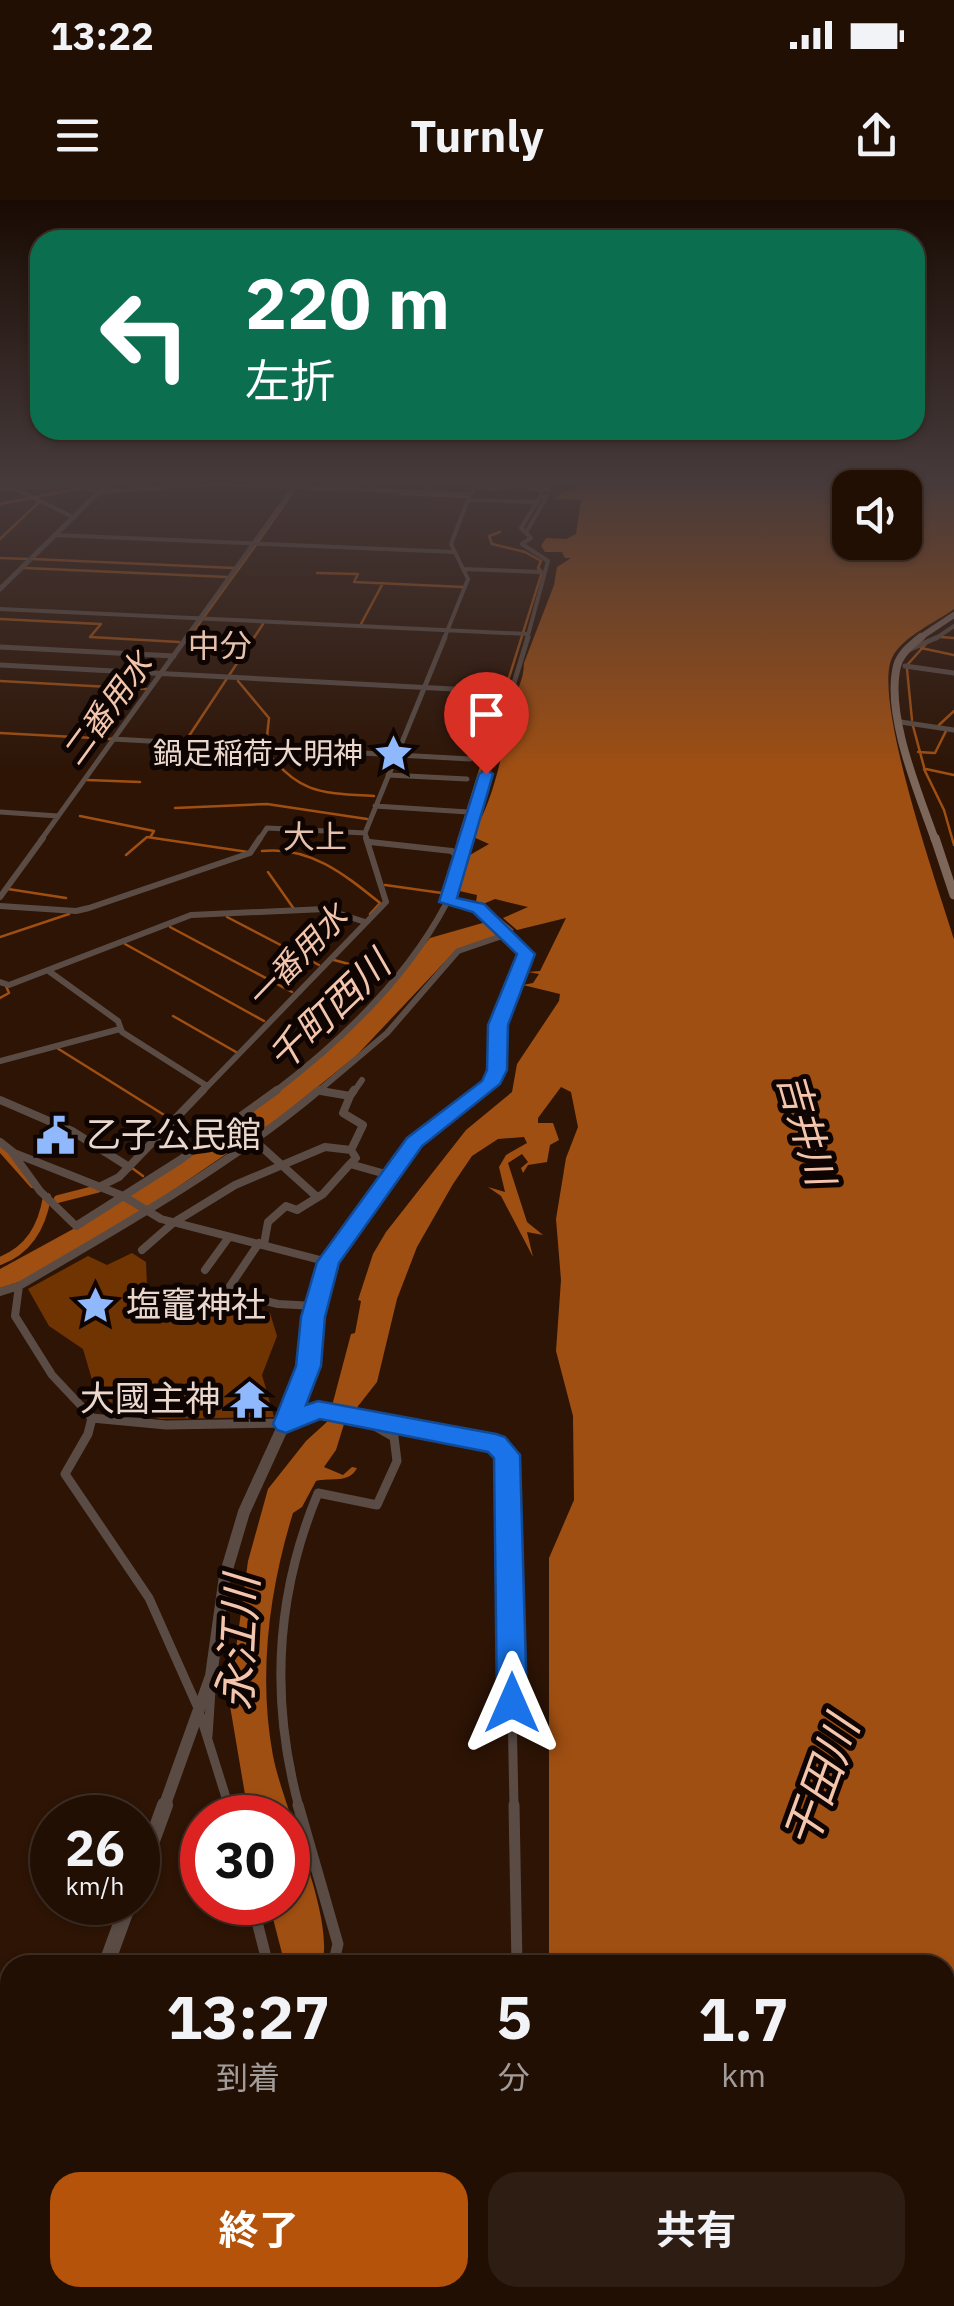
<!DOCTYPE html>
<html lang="ja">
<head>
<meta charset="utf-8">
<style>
	:root { --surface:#220f04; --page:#2e1d13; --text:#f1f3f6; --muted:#a29c9a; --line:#3f2f26; --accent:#b45309 }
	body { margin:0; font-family:"IBM Plex Sans","Noto Sans JP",sans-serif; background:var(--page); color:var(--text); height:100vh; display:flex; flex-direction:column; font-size:38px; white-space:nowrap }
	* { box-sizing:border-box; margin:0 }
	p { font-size:32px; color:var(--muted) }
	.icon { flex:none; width:55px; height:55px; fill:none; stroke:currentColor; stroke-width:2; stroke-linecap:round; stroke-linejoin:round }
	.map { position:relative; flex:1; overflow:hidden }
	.drawer { position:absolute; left:0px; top:1755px; width:955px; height:352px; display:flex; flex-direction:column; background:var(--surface); border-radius:30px 30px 0 0; box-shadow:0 2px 8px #0004,0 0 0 2px var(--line) }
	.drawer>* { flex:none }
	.top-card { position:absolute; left:30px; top:30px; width:895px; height:210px; border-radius:30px; box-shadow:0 2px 8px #0004,0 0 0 2px var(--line); background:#0b6e4f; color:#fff; overflow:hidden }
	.controls { position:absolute; left:832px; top:270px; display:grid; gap:20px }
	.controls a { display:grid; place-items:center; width:90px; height:90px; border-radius:20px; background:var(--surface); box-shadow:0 2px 8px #0004,0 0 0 2px var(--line); font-size:50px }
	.speed { position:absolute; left:30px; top:1595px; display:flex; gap:20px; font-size:50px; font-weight:700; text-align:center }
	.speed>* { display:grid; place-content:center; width:130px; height:130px; border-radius:50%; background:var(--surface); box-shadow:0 2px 8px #0004,0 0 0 2px var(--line); line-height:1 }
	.speed small { font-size:25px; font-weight:400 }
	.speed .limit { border:15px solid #d22; background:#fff; color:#111 }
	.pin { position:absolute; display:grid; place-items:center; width:85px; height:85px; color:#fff; margin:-102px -42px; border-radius:50% 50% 50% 0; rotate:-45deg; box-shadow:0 0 10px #0007 }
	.pin .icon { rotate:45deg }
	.me { position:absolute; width:110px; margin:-55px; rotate:0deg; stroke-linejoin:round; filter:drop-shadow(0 0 8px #0008) }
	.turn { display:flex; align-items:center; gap:35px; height:210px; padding:0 50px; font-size:45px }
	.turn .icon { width:130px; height:130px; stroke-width:2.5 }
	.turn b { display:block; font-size:70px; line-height:85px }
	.eta { display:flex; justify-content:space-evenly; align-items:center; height:170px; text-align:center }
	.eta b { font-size:60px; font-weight:700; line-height:70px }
	.cta { display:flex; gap:20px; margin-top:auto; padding:20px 50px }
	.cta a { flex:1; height:115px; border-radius:30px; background:var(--accent); color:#fff; font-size:40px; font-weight:700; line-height:115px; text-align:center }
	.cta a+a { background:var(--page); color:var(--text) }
	.status { display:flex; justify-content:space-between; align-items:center; height:70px; padding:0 50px; background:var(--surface); direction:ltr }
	.status svg { height:28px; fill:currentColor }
	header { display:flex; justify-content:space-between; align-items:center; height:130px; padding:0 50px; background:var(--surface); font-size:45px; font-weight:700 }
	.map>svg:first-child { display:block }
	.forest { fill:#703403 }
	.water { fill:#a04f12; fill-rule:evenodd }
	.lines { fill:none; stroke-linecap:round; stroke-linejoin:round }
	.stream { stroke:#a04f12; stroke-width:2.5 }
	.canal-far2 { stroke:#a04f12; stroke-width:4 }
	.canal-far1 { stroke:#a04f12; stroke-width:5 }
	.canal { stroke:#a04f12; stroke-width:8 }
	.minor-far5 { stroke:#5a4c45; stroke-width:4 }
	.minor-far4 { stroke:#5a4c45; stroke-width:5 }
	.minor-far3 { stroke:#5a4c45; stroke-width:6 }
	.minor-far2 { stroke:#5a4c45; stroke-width:8 }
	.minor-far1 { stroke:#5a4c45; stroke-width:9 }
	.minor { stroke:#5a4c45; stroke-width:11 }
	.tertiary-far4 { stroke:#5a4c45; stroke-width:5 }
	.tertiary-far3 { stroke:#5a4c45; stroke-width:8 }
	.tertiary-far2 { stroke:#5a4c45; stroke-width:10 }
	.tertiary-far1 { stroke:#5a4c45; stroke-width:12 }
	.tertiary { stroke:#5a4c45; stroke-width:16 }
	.secondary-far2 { stroke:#7d675b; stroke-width:6 }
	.secondary-far1 { stroke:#7d675b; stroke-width:8 }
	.secondary { stroke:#7d675b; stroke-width:9 }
	.route { fill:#1a73e8; stroke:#114b97; stroke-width:2.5 }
	.labels { text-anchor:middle; stroke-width:10; stroke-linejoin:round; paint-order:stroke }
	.far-poi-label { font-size:30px; fill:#ead8ce; stroke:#0e0401; text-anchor:end }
	.far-neighbourhood-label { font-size:32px; fill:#e5c2ae; stroke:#0e0401 }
	.far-water-label { font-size:32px; font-style:italic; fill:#f3c5ac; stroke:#0e0401 }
	.poi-label { font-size:35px; fill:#ead8ce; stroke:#0e0401; text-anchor:start }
	.water-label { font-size:38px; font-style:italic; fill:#f3c5ac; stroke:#0e0401 }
	.near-water-label { font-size:45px; font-style:italic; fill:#f3c5ac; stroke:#0e0401 }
</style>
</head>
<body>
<div class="status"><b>13:22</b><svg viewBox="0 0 49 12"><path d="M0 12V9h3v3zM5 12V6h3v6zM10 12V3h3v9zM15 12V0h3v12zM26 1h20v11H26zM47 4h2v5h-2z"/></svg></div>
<header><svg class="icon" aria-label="menu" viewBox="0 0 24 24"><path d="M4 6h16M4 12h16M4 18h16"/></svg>Turnly<svg class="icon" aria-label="share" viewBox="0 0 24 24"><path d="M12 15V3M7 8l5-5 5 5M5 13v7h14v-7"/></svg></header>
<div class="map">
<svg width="954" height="2106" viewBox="0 0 954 2106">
	<rect width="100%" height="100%" fill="#2d1405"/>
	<path class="forest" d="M132,1053l14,9 1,24 43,24 80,3 7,23 -15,39 12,42 -114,2 -56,-19 -11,-17 -10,-34 -34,-23 -21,-37 60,-33 19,9z"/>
	<path class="water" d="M577,278h377v131c-18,13 -50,27 -61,47 -23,38 46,234 61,283v1367h-376l1,-8h366v-333h-396v-407l25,-58 -1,-84 -17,-65 5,-71 -5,-61 10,-61 12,-31 -7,-35 -10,-5 -23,31v5h15l6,17 -9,5 -3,17 -19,3 -5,8 -2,-5 7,-6 -6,-8 -14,9 19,59 16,13 -16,-3 6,25 -32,-61 -13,-9 17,5 -6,-25 7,-12 21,-12 -3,-6 -26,2 -26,17 -19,28 -36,63 -20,52 -20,83 -33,42 -8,26 -12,17 19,8 9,-8 5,1c-8,16 -26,9 -41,13l-14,26 -9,6c-24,77 -35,163 -20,243 11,55 62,159 49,209h-37l-16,-62 19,-1v-84h-39l-20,-118 19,-139 20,-72 38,-48 22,-20 23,-87 4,-1 6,-32 -3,-1 15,-46 13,-22 80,-102 46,-38 5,-28 42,-63 1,-7 -37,-9 10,-2 6,-9 -11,-2 12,-1 26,-53 -49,12 -14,-12 25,-11 -33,-8 -12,5 -7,-2 1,-7 -22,-5 8,-31 26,-15 -18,-8c23,-34 32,-86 40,-127 4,-17 13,-28 13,-46l30,-78 3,-18 14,-9h-6l-3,-6h-17l-4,-6 5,-8 20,1 10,-5 5,-34 -27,-1 8,-7 19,-4 -6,-4zM850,288h55v54h-55z
		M500,718l14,12 -59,21 -99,105 -77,62 -138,94 -119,69 -22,7v-19l75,-41 193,-131 96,-81 66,-78z"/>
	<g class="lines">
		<path class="stream" d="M281,278l-3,7h9
			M90,286l17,-3
			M369,288l6,-10
			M526,288l16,3 -2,5
			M487,289l26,-1
			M424,291l7,-13
			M401,294l65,3
			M0,304l82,-16
			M0,339l39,-37
			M0,358l27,1
			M33,359l201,9
			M25,368l202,9
			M317,373l41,1 -4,8 109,5
			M0,419l100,5
			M101,424l-11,13 89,5
			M361,424l22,-41
			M941,437l13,1
			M921,448l33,7
			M908,464l18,-20
			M907,469l5,51
			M0,481l146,8
			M238,481l31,37 -3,28
			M939,525l15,-14
			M913,526l11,41
			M0,533l112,6
			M185,542l78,-118
			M265,549c33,45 56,44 109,47
			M918,552l17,1 12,-24
			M924,569l20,41 10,35
			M926,569l28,6
			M87,580l53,2
			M175,608l92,-4 100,15
			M80,616l74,15 -3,5
			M458,641l84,-269 -4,-4 3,-7 -16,-9 -33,-8 -3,-8 11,-4
			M262,651c48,-5 82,23 118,52l-10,11
			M126,655l21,-18 101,15
			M268,672l26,37
			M385,685l57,8 12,-37
			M8,689l58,9
			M227,717l92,48
			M170,727l122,65
			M0,737l69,-23
			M125,744l139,77
			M334,760l56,15
			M0,798l9,-5 -3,-7
			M173,816l63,36
			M57,848l112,70
			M132,968l11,8"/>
		<path class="canal-far2" d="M257,342l35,-50
			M187,439l68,-94"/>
		<path class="canal-far1" d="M186,441l3,-4"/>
		<path class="canal" d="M0,947l33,37
			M58,999l39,-10
			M0,1061c29,-11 42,-34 47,-64"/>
		<path class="minor-far5" d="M9,278l-6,5 70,34
			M538,278l10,12
			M477,287l51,-1 20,4
			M0,288l80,-2 19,6 117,-8 254,10
			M99,292l9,-8 39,-6
			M467,300l70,2
			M527,331l20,-35
			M55,335l399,17
			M463,369l78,3
			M0,409l528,25
			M185,439l108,-151 -3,-2
			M444,439l24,-60 -17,-35 19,-50 13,-16
			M527,439l21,-78 -26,-17 9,-6 -10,-10 19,-31 7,-1
			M935,439l19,-13"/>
		<path class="minor-far4" d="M0,447l174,9
			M906,451l32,-14
			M0,465l510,27
			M905,466l49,7
			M901,522l53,8
			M113,539l357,20
			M388,575l79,4
			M375,606l93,6 4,5
			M0,612l58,4
			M365,633l80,-196
			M365,633l2,7
			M41,640l146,-203
			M259,640l8,-12 98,5
			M466,640l62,-203"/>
		<path class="minor-far3" d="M370,642l82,9 6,7
			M0,697l43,-59
			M447,702l31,6 30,26
			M0,706l76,5 13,-3 161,-55 10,-15
			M50,772l68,49 4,11 85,54
			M0,782l9,3 182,-70 134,-6 40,13
			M0,861l120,-32
			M321,891l9,2
			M201,893l185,-191 -20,-64
			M273,893c66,-50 134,-115 173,-189 10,-19 14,-45 21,-66
			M316,893l71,-60 71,-82 50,-17
			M353,893l9,-13"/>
		<path class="minor-far2" d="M350,896l4,-6
			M0,900l72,31 57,36
			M254,940l62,56
			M0,942l14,11 109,43 38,23 167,43
			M351,950l5,8 -6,6 39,11
			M11,951l29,40 36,35 104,-66 97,-70
			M99,987l20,-10 84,-87
			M259,1043l-33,49 52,12 37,2
			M264,1044l4,-22 18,-16 11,4 26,-16 27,-30
			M142,1050l31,-27 62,-38 90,-38 26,3 12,-25 -20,-12 7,-17 -29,-5
			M205,1070l24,-33
			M0,1092l19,-6
			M84,1209l-32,-34 -37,-59 4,-30c103,-60 208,-119 300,-196"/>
		<path class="minor-far1" d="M82,1207l10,11 -4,16 -23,40 84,124 49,110 31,99
			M92,1218l74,7 120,-2 32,-13 177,34 12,11 7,352
			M208,1536l3,-46
			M299,1607c-29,-107 -24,-211 19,-314l59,12 20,-44 -3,-24 -26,-15"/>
		<path class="minor" d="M228,1605l4,13
			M298,1605l40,139 -5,21
			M514,1605l3,160
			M252,1702l16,63
			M0,1837l10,3
			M86,2098l14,8
			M524,2098v8
			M357,2106l4,-8
			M440,2106l2,-8"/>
		<path class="tertiary-far4" d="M0,389l99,-97"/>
		<path class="tertiary-far3" d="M479,893c27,-21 12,-45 21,-73 7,-22 18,-44 27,-66l-19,-20"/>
		<path class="tertiary-far2" d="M291,1209l13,-28 20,-110 90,-129 68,-52"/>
		<path class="tertiary-far1" d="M164,1607l47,-131 14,-100 19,-64 48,-105"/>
		<path class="tertiary" d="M138,1679l27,-74
			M106,1765l23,-63
			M0,1996l10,-15"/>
		<path class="secondary-far2" d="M918,439l36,-24"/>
		<path class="secondary-far1" d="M921,437c-10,8 -21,17 -24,29 -12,49 22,128 38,174"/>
		<path class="secondary" d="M935,638l19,57"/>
	</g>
	<linearGradient id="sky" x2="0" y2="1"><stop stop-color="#190b03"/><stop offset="0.49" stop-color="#463a3b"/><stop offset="1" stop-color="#463a3b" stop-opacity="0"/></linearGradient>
	<rect width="954" height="573" fill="url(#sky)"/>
	<path class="route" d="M486,569l7,5 -36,124 27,6 51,50 -27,71 -1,45 -7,14 -78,62 -83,117 -14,54 -4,49 -15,39 12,-4 178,33 9,3 15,18 7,248 -4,9 -11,4 -11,-4 -4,-9 -3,-245 -6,-6 -168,-33 -34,14 -9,-3 -4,-6 23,-58 5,-49 16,-55 90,-124 75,-57 5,-11 1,-45 29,-71 -44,-42 -34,-10 40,-128z"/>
	<defs>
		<symbol id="sight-bare" viewBox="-9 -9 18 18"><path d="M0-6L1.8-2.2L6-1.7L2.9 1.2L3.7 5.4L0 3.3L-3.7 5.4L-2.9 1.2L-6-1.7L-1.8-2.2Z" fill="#90b8fd" stroke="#0e0401" stroke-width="2.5" paint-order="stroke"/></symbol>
		<symbol id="civic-bare" viewBox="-9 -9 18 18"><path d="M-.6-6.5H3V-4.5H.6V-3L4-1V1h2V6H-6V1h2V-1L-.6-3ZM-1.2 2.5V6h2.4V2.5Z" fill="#90b8fd" stroke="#0e0401" stroke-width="2.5" paint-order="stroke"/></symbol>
		<symbol id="temple-bare" viewBox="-9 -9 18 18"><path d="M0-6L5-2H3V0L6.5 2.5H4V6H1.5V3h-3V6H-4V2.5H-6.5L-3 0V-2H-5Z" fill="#90b8fd" stroke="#0e0401" stroke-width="2.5" paint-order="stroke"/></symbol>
	</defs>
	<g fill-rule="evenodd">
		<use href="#sight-bare" x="366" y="526" width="55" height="55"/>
		<use href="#civic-bare" x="28" y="908" width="55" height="55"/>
		<use href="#sight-bare" x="68" y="1078" width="55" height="55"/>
		<use href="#temple-bare" x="222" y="1172" width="55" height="55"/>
	</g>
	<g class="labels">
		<g class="far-poi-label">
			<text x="363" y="564">鍋足稲荷大明神</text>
		</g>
		<g class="far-neighbourhood-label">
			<text x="220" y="457">中分</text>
			<text x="315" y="648">大上</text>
		</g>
		<g class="far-water-label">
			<text transform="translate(107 509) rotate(-54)" y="11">二番用水</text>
			<text transform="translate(297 757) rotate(-46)" y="11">一番用水</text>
		</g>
		<g class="poi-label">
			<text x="86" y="947">乙子公民館</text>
			<text x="126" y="1117">塩竈神社</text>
			<text x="220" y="1211" text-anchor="end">大國主神</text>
		</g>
		<g class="water-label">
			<text transform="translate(329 811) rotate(-44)" y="13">千町西川</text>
			<text transform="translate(806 929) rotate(74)" y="13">吉井川</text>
		</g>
		<g class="near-water-label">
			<text transform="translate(238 1443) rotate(-87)" y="16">永江川</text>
			<text transform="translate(821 1582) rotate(-70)" y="16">干田川</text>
		</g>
	</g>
</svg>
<div class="controls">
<a><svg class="icon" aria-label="sound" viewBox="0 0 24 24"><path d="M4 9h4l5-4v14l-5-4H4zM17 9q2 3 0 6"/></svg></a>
</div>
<div class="speed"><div>26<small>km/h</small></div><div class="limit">30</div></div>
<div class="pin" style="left:486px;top:574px;background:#d93025"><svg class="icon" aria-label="arrive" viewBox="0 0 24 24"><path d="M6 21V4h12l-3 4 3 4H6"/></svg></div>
<svg class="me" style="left:512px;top:1503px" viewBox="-20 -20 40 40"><path d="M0-17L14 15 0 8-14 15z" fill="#1a73e8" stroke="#fff" stroke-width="4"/></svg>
<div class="top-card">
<div class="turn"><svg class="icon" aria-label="left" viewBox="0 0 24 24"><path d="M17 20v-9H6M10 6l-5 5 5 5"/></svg><div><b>220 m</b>左折</div></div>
</div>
<section class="drawer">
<div class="eta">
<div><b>13:27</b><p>到着</p></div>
<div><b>5</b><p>分</p></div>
<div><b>1.7</b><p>km</p></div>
</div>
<div class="cta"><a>終了</a><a>共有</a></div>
</section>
</div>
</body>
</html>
